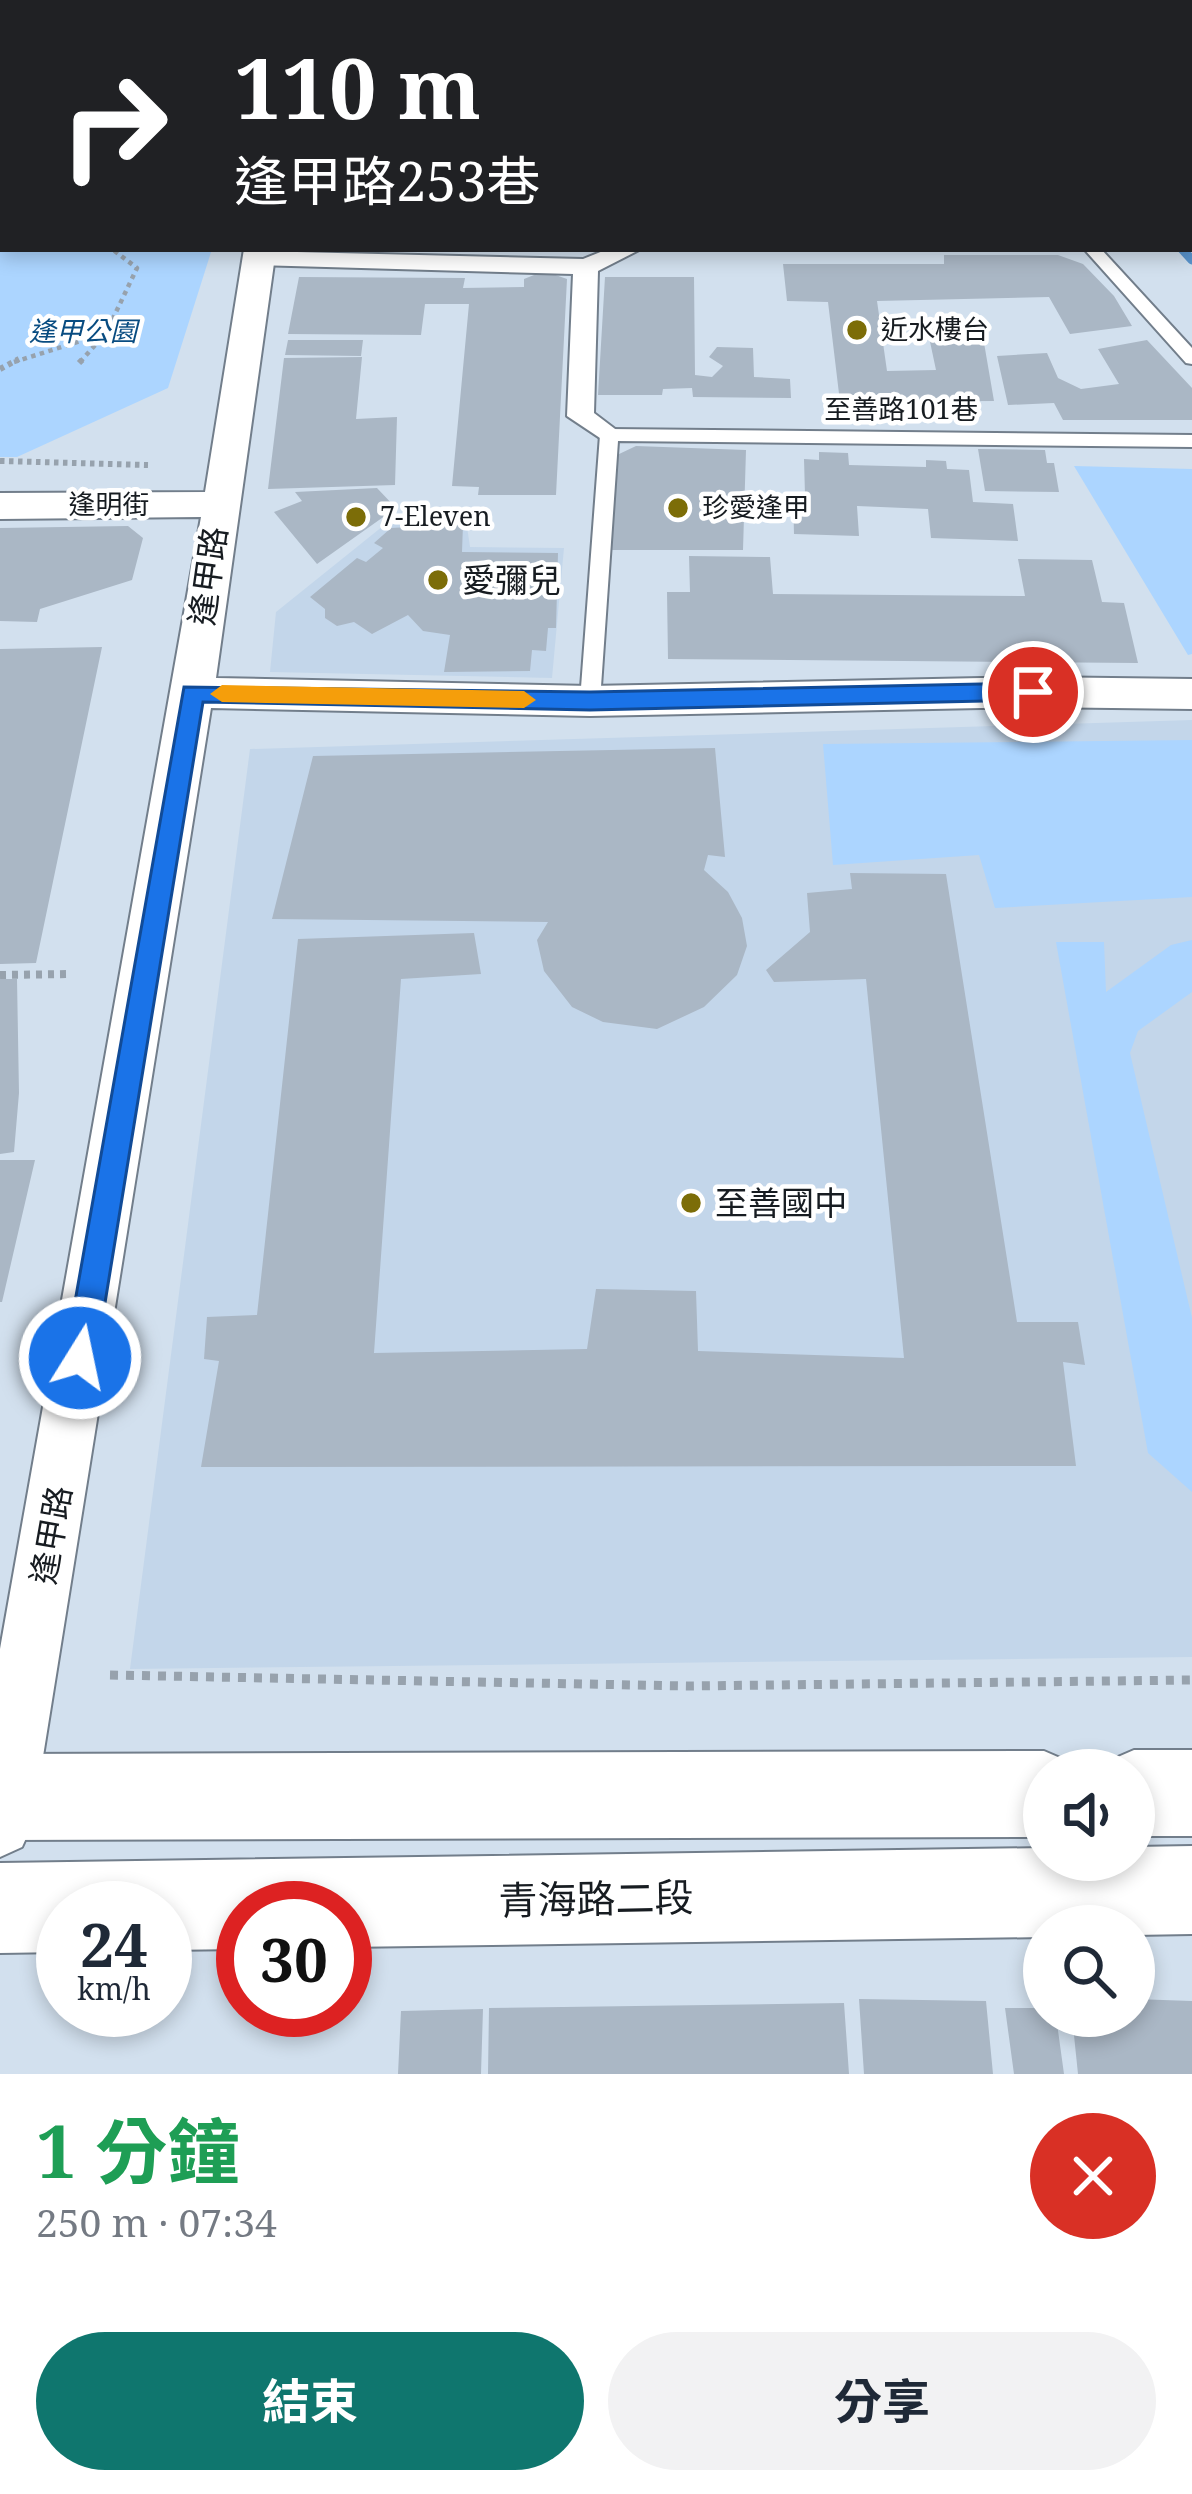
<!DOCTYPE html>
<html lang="zh-TW">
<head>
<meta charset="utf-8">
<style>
	:root { --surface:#fff; --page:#f2f2f3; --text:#1f2937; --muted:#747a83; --accent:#0f766e }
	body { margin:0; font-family:"Noto Serif","Noto Sans TC",serif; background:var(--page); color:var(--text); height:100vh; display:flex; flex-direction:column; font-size:45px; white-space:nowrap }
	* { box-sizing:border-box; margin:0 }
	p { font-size:39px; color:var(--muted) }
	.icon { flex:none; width:66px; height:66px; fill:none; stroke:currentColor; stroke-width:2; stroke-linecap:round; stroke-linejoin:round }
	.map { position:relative; height:2074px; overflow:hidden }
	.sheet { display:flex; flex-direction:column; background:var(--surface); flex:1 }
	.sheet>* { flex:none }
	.top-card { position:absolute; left:0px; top:0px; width:1194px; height:252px; box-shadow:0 6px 18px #0003; background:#202124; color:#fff; overflow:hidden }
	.buttons { position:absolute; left:1023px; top:1749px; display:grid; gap:24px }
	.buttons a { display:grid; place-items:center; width:132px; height:132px; border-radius:50%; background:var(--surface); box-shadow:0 6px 18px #0003; font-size:60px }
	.speed { position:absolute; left:36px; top:1881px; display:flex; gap:24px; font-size:60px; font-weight:700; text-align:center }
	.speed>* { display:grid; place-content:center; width:156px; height:156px; border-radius:50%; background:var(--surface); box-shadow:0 6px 18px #0003; line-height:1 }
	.speed small { font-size:30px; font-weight:400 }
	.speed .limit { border:18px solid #d22; background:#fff; color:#111 }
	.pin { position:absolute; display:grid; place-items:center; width:102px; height:102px; color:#fff; margin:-51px; border:6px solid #fff; border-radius:50%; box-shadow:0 3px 12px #0007 }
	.me { position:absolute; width:132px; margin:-66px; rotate:10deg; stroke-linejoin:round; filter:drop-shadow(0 0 9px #0008) }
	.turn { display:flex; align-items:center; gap:42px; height:252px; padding:0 36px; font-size:54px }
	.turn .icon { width:156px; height:156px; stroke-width:2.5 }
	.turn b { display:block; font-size:84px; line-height:102px }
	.round { display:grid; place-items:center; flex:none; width:126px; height:126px; border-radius:63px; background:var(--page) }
	.head { display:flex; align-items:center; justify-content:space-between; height:204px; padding:0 36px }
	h1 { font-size:72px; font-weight:700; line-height:90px; color:#1e9e55 }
	.action { display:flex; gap:24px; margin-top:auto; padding:24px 36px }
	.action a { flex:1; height:138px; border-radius:72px; background:var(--accent); color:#fff; font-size:48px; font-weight:700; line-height:138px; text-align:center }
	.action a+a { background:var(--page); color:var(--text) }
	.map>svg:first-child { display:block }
	.built { fill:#c3d6ea }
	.green { fill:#acd5ff }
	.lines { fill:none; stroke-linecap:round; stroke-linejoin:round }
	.stream { stroke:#5994cd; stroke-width:9 }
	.building { fill:#aab7c5 }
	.service-casing { stroke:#727e8b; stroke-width:4 }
	.pedestrian-casing { stroke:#727e8b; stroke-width:4 }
	.minor-casing { stroke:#727e8b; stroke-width:4 }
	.secondary-casing { stroke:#727e8b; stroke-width:4 }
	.path-far3 { stroke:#97a2ad; stroke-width:4.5; stroke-dasharray:4.5 4.5; stroke-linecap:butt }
	.path-far2 { stroke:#97a2ad; stroke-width:6; stroke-dasharray:4.5 4.5; stroke-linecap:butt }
	.path-far1 { stroke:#97a2ad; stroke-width:8; stroke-dasharray:6 6; stroke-linecap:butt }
	.path { stroke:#97a2ad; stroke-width:9; stroke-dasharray:8 8; stroke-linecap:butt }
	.service { fill:#fff; fill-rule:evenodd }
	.pedestrian { fill:#fff; fill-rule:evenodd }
	.minor { fill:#fff; fill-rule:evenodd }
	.secondary { fill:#fff; fill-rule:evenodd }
	.route { fill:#1a73e8; stroke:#114b97; stroke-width:3 }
	.slow { fill:#f59e0b }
	.poi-dot { fill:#7c6d08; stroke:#fff; stroke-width:4.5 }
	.labels { text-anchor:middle; stroke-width:9; stroke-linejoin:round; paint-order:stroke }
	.far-poi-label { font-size:27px; fill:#171c21; stroke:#fff; text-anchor:start }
	.far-park-label { font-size:27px; font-style:italic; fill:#084c81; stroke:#fff }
	.far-street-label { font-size:27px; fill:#171c21; stroke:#fff }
	.street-label { font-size:33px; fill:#171c21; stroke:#fff }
	.poi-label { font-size:33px; fill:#171c21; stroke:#fff; text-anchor:start }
	.near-street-label { font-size:39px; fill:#171c21; stroke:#fff }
</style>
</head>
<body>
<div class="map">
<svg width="1192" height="2074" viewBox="0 0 1192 2074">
	<rect width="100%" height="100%" fill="#d2e0ee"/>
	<path class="built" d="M393,518l73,2 4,27 94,1 -12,130 -282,-6 6,-60z
		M1192,720v937l-1062,12 120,-920z"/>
	<path class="green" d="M0,196l3,53h209l-44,139 -151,69h-17z
		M1074,466l118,3v185l-4,1z
		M1192,740v157l-197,11 -16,-53 -146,10 -10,-121z
		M1192,940v52l-54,39 -8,22 62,265v174l-44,-39 -92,-511h48l2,50 65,-47z"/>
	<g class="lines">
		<path class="stream" d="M1182,249l10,11"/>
	</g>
	<path class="building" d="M944,255h114l25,9 31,32 18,30 -62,8 -21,-37 -172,4 10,70 49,-1 -7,-33h54l11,64 -154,1 -12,-100 -41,-1 -4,-37h161z
		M544,271l23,8 -11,216h-78l1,-8 -27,-1 17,-182h-44l-4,31 -133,-1 11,-57 166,1 -2,10 61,-1v-8z
		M605,277h89l1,98 17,2 11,-11 -14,-9 8,-10 36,1 1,29 36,2 1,19 -98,-1 -1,-9 -29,1 -1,6h-64z
		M288,340h75l-2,16 -76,-1z
		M1147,340l45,48v32h-129l-9,-17 -46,2 -11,-49 50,-3 11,25 23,11 38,-5 -21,-35z
		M362,357l-6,62 41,-2 -2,68 -127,4 16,-131z
		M636,446l110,4 -3,100h-133l7,-95z
		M978,449l67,1 2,13h7l5,29 -74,-1z
		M819,452l29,1 1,12 77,2v-7l20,1 1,8 22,1 4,32 40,2 5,37 -87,-3 -3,-29 -71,-3 2,30 -65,-2 -1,-39h12l-1,-36 15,1z
		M377,488l19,20 -79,56 -43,-52 28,-11 -7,-9z
		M463,524l-1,28 96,1 -2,75h-8l-2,23 -14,-1 -2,21 -86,1 6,-37 -27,-4 -15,-16 -36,19 -18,-12 -17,4 -12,-8v-9l-15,-12 47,-39 9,4 17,-14 -9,-5 17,-15z
		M128,526l15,12 -11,42 -92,29 -3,13 -37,-1v-93z
		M689,556l81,1 3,37 252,2 -7,-37 74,1 10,42 22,1 14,60 -470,-4 -1,-67h23z
		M102,647l-66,316 -36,1v-315z
		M715,748l10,109 -17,-2 -4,15 24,22 14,26 5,28 -10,29 -33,32 -47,22 -54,-7 -31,-15 -28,-36 -7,-31 11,-18 -276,-3 41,-163z
		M850,873l96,1 71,448h61l7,43 -22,-3 13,104 -875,1 18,-106 -15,-2 3,-42 50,-2 41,-376 176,-6 7,41 -80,5 -27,374 213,-4 9,-60 100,2 2,60 206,7 -38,-379 -92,3 -8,-12 44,-38 -3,-39 45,-4z
		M0,979h17l2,114 -5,59 -14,2z
		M0,1160h35l-33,142h-2z
		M859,1999l127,2 7,73h-129z
		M1134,1999l58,2v73h-114l-6,-58h62z
		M844,2003l5,71h-361l1,-66z
		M1005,2008h39v8h12l8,58h-50z
		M483,2009l-2,65h-83l3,-63z"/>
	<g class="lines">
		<defs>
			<path id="service" d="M651,0h42l2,3h-42z
				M888,0h14l2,3h-14z
				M1004,0h15l2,3h-15z
				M1191,108h1v10h-1z
				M1191,192h1v11h-1z
				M1084,249h17l91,99v16l-6,-1z
				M609,429l583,6v12l-574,-6 -18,260 -10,8 -10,-8 20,-266z"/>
			<path id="pedestrian" d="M608,249h33l-43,22 -4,142 29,22 -14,9 -42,-28 6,-142 -317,-9 -12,-7 12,-7 327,8z"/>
			<path id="minor" d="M57,0h28l-29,3z
				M340,0h28l-30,3z
				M0,155h3l-3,25z
				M244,249h32l-60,429 374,8 443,-9 159,2v30l-159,-2 -443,9 -379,-8 -179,1117 -10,22 -22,10v-208l201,-1132 -201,2v-26l205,-1z"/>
			<path id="secondary" d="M1134,1750h58v86h-58v-66h-34l4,-7z
				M1044,1751l30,13 3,6h-33v67l-1044,3v-86z
				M1192,1846v88l-58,1v-9h-90v11l-699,10v-39h-102v41l-78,1v-42h-102v44l-63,1v-90l1044,-15v12h90v-13z"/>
		</defs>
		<use href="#service" class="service-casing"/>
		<use href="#pedestrian" class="pedestrian-casing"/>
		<use href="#minor" class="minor-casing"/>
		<use href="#secondary" class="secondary-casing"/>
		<path class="path-far3" d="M14,362l92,-29
			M80,362l26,-29 31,-65 -25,-19"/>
		<path class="path-far2" d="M79,363l4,-4
			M0,369l19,-10
			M0,461l148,4"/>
		<path class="path-far1" d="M0,975l72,-1"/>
		<path class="path" d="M110,1675l579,11 503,-6"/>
		<use href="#service" class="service"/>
		<use href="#pedestrian" class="pedestrian"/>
		<use href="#minor" class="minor"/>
		<use href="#secondary" class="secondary"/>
	</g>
	<path class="route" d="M1033,683l12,9 -12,8 -443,10 -387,-8 -107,656 -5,10 -11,5 -11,-5 -4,-10 119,-671 406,5z"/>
	<path class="slow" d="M222,685l302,6 12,9 -12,8 -302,-6 -12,-8z"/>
	<g class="poi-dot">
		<circle cx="857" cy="330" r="12"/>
		<circle cx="678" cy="508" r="12"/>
		<circle cx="356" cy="517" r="12"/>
		<circle cx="438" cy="580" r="12"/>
		<circle cx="691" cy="1203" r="12"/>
	</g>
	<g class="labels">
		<g class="far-poi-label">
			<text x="881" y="339">近水樓台</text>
			<text x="702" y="517">珍愛逢甲</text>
			<text x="380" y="526">7-Eleven</text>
		</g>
		<g class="far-park-label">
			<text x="83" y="341">逢甲公園</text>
		</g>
		<g class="far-street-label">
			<text x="901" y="419">至善路101巷</text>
			<text x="109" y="514">逢明街</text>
		</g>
		<g class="street-label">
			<text transform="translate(208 576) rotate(-82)" y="12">逢甲路</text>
			<text transform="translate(51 1535) rotate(-80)" y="12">逢甲路</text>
		</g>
		<g class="poi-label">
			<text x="462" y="592">愛彌兒</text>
			<text x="715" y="1215">至善國中</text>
		</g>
		<g class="near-street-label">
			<text transform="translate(596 1899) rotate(-1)" y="14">青海路二段</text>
		</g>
	</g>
</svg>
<div class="buttons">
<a><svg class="icon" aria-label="sound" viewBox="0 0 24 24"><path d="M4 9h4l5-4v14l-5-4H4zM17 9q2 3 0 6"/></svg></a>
<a><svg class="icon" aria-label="search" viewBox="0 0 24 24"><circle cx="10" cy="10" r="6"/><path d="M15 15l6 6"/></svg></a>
</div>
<div class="speed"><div>24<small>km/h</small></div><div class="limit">30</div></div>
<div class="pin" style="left:1033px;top:692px;background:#d93025"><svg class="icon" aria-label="arrive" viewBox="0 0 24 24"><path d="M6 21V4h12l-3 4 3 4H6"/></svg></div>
<svg class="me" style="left:80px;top:1358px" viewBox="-20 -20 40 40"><circle r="17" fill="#1a73e8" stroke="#fff" stroke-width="3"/><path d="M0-11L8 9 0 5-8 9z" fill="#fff"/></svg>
<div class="top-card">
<div class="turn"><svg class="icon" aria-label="right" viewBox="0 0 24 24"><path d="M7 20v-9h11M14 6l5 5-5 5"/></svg><div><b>110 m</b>逢甲路253巷</div></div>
</div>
</div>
<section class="sheet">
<div class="head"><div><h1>1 分鐘</h1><p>250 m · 07:34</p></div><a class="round" style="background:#d93025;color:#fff"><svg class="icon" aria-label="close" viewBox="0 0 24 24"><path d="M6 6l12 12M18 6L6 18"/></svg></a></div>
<div class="action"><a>結束</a><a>分享</a></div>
</section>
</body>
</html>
